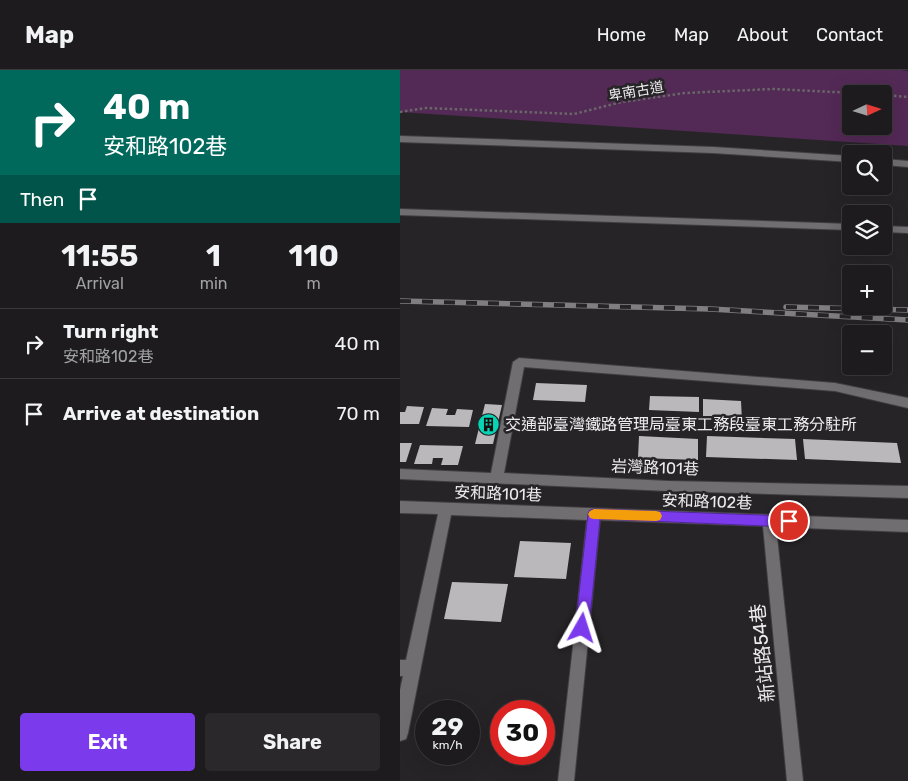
<!DOCTYPE html>
<html lang="en">
<head>
<meta charset="utf-8">
<style>
	:root { --surface:#1d1b1d; --page:#2a282a; --text:#f1f3f6; --muted:#a0a1a4; --line:#3b393b; --accent:#7c3aed }
	body { margin:0; font-family:Rubik,"Noto Sans TC",sans-serif; background:var(--page); color:var(--text); height:100vh; display:flex; flex-direction:column; font-size:19px; white-space:nowrap }
	* { box-sizing:border-box; margin:0 }
	p { font-size:16px; color:var(--muted) }
	.icon { flex:none; width:28px; height:28px; fill:none; stroke:currentColor; stroke-width:2; stroke-linecap:round; stroke-linejoin:round }
	.map { position:relative; flex:1; overflow:hidden }
	.sheet { display:flex; flex-direction:column; background:var(--surface); width:400px }
	.sheet>* { flex:none }
	.guide { background:#00695c; color:#fff; overflow:hidden }
	.needle { width:32px; rotate:86deg }
	.buttons { position:absolute; left:442px; top:15px; display:grid; gap:10px }
	.buttons a { display:grid; place-items:center; width:50px; height:50px; border-radius:5px; background:var(--surface); box-shadow:0 5px 20px #0002,0 0 0 1px var(--line); font-size:25px }
	.speed { position:absolute; left:15px; top:630px; display:flex; gap:10px; font-size:25px; font-weight:700; text-align:center }
	.speed>* { display:grid; place-content:center; width:65px; height:65px; border-radius:50%; background:var(--surface); box-shadow:0 5px 20px #0002,0 0 0 1px var(--line); line-height:1 }
	.speed small { font-size:12px; font-weight:400 }
	.speed .limit { border:8px solid #d22; background:#fff; color:#111 }
	.pin { position:absolute; display:grid; place-items:center; width:42px; height:42px; color:#fff; margin:-21px; border:2px solid #fff; border-radius:50%; box-shadow:0 1px 5px #0007 }
	.me { position:absolute; width:55px; margin:-28px; rotate:6deg; stroke-linejoin:round; filter:drop-shadow(0 0 4px #0008) }
	.turn { display:flex; align-items:center; gap:18px; height:105px; padding:0 20px; font-size:22px }
	.turn .icon { width:65px; height:65px; stroke-width:2.5 }
	.turn b { display:block; font-size:35px; line-height:42px }
	.then { display:flex; align-items:center; height:48px; padding:0 20px; background:#0003; gap:10px; font-size:19px }
	.eta { display:flex; justify-content:space-evenly; align-items:center; height:85px; text-align:center }
	.eta b { font-size:30px; font-weight:700; line-height:35px }
	.cta { display:flex; gap:10px; margin-top:auto; padding:10px 20px }
	.cta a { flex:1; height:58px; border-radius:5px; background:var(--accent); color:#fff; font-size:20px; font-weight:700; line-height:58px; text-align:center }
	.cta a+a { background:var(--page); color:var(--text) }
	ul { padding:0; list-style:none }
	li { display:flex; align-items:center; gap:15px; height:70px; padding:0 20px; border-top:1px solid var(--line) }
	li div { flex:1 }
	li b { display:block; font-size:19px }
	li em { font-style:normal }
	header { display:flex; align-items:center; gap:30px; box-sizing:border-box; height:70px; padding:0 25px; background:var(--surface); border-bottom:1px solid var(--line) }
	header strong { font-size:24px }
	nav { display:flex; gap:28px; margin-inline-start:auto; font-size:18px }
	main { display:flex; flex:1; min-height:0 }
	.map>svg:first-child { display:block }
	.green { fill:#532955; fill-rule:evenodd }
	.building { fill:#bbb8bb }
	.lines { fill:none; stroke-linecap:round; stroke-linejoin:round }
	.minor-casing { stroke:#413f41; stroke-width:2 }
	.path { stroke:#6a676a; stroke-width:2.5; stroke-dasharray:2.5 2.5; stroke-linecap:butt }
	.minor { fill:#716e71; fill-rule:evenodd }
	.rail-casing { stroke:#807e80; stroke-width:5.5 }
	.rail { stroke:#272427; stroke-width:4; stroke-dasharray:11; stroke-linecap:butt }
	.route { fill:#7c3aed; stroke:#51269a }
	.slow { fill:#f59e0b }
	.labels { text-anchor:middle; stroke-width:5; stroke-linejoin:round; paint-order:stroke }
	.far-street-label { font-size:14px; fill:#edebed; stroke:#272427 }
	.poi-label { font-size:16px; fill:#edebed; stroke:#272427; text-anchor:start }
	.street-label { font-size:16px; fill:#edebed; stroke:#272427 }
	.near-street-label { font-size:19px; fill:#edebed; stroke:#272427 }
</style>
</head>
<body>
<header>
<strong>Map</strong>
<nav><a>Home</a><a>Map</a><a>About</a><a>Contact</a></nav>
</header>
<main>
<section class="sheet">
<div class="guide">
<div class="turn"><svg class="icon" aria-label="right" viewBox="0 0 24 24"><path d="M7 20v-9h11M14 6l5 5-5 5"/></svg><div><b>40 m</b>安和路102巷</div></div>
<div class="then">Then<svg class="icon" aria-label="arrive" viewBox="0 0 24 24"><path d="M6 21V4h12l-3 4 3 4H6"/></svg></div>
</div>
<div class="eta">
<div><b>11:55</b><p>Arrival</p></div>
<div><b>1</b><p>min</p></div>
<div><b>110</b><p>m</p></div>
</div>
<ul>
<li><svg class="icon" aria-label="right" viewBox="0 0 24 24"><path d="M7 20v-9h11M14 6l5 5-5 5"/></svg><div><b>Turn right</b><p>安和路102巷</p></div><em>40 m</em></li>
<li><svg class="icon" aria-label="arrive" viewBox="0 0 24 24"><path d="M6 21V4h12l-3 4 3 4H6"/></svg><div><b>Arrive at destination</b></div><em>70 m</em></li>
</ul>
<div class="cta"><a>Exit</a><a>Share</a></div>
</section>
<div class="map">
<svg width="508" height="711" viewBox="0 0 508 711">
	<rect width="100%" height="100%" fill="#272427"/>
	<path class="green" d="M0,0h501l7,1v75l-508,-34zM451,24h33v32h-33z"/>
	<path class="building" d="M136,313l51,2 -2,17 -52,-2z
		M250,326l49,1v15l-50,-2z
		M303,329l38,2 1,20 -39,-2z
		M85,334l17,1 -9,39h-18z
		M7,336l17,1 -5,17h-19v-12h5z
		M32,338l16,1 -2,6h9l2,-6 16,1 -4,17 -43,-1z
		M239,366l59,3v21l-60,-2z
		M307,366l88,3 2,21 -91,-3z
		M403,369l94,4 4,20 -96,-4z
		M0,373h12l-6,19h-6z
		M20,375l43,1 -5,19h-17l2,-7h-10l-1,6h-18z
		M120,471l51,2 -5,36 -52,-2z
		M52,512l56,2 -7,38 -57,-3z"/>
	<g class="lines">
		<defs>
			<path id="minor" d="M0,66l313,11 138,9v6l-138,-9 -313,-11z
				M484,89l24,2v6l-24,-2z
				M0,139l451,15v6l-451,-15z
				M484,156l24,1v6l-24,-1z
				M119,288l316,25 73,15v10l-73,-17 -311,-24 -20,106 164,8 240,5v12l-240,-7 -268,-12v-10l91,4 22,-111z
				M0,431l508,19v12l-132,-5 27,254h-16l-24,-255 -163,-6 -26,261h-16l29,-261 -136,-5 -43,218 -2,6 -6,2v-51l3,-14h-3v-16h6l32,-146 -38,-1z"/>
		</defs>
		<use href="#minor" class="minor-casing"/>
		<path class="path" d="M484,25l24,2
			M0,42l26,-4 148,6 48,-12 63,-9 88,-4 103,5"/>
		<use href="#minor" class="minor"/>
		<defs>
			<path id="rail" d="M0,231l310,8 198,11
				M386,237l122,3"/>
		</defs>
		<use href="#rail" class="rail-casing"/>
		<use href="#rail" class="rail"/>
	</g>
	<path class="route" d="M194,439l195,7 4,2 2,3 -2,4 -4,2 -189,-8 -11,109 -2,5 -5,2 -5,-2 -2,-5 13,-114 2,-4z"/>
	<path class="slow" d="M194,439l62,2 4,1 2,4 -2,4 -4,1 -62,-2 -4,-1 -2,-4 2,-3z"/>
	<defs>
		<symbol id="building-disc" viewBox="-11 -11 22 22"><circle r="9.5" fill="#08d5b5" stroke="#272427"/><path d="M-4-6H4V6H1V3H-1V6H-4ZM-2.5-4.3h1.7v1.8h-1.7ZM.8-4.3h1.7v1.8H.8ZM-2.5-1h1.7V.8h-1.7ZM.8-1h1.7V.8H.8Z" fill="#111"/></symbol>
	</defs>
	<g fill-rule="evenodd">
		<use href="#building-disc" x="76" y="342" width="25" height="25"/>
	</g>
	<g class="labels">
		<g class="far-street-label">
			<text transform="translate(236 21) rotate(-10)" y="5">卑南古道</text>
		</g>
		<g class="poi-label">
			<text x="105" y="360">交通部臺灣鐵路管理局臺東工務段臺東工務分駐所</text>
		</g>
		<g class="street-label">
			<text transform="translate(255 397) rotate(2)" y="6">岩灣路101巷</text>
			<text transform="translate(98 423) rotate(2)" y="6">安和路101巷</text>
			<text transform="translate(307 431) rotate(2)" y="6">安和路102巷</text>
		</g>
		<g class="near-street-label">
			<text transform="translate(362 583) rotate(-96)" y="7">新站路54巷</text>
		</g>
	</g>
</svg>
<div class="buttons">
<a><svg class="needle" viewBox="-14 -14 28 28"><path d="M0-13l5 13h-10z" fill="#e53935"/><path d="M0 13l5-13h-10z" fill="#a0a1a4"/></svg></a>
<a><svg class="icon" aria-label="search" viewBox="0 0 24 24"><circle cx="10" cy="10" r="6"/><path d="M15 15l6 6"/></svg></a>
<a><svg class="icon" aria-label="layers" viewBox="0 0 24 24"><path d="M12 4l9 5-9 5-9-5zM3 14l9 5 9-5"/></svg></a>
<a>+</a>
<a>−</a>
</div>
<div class="speed"><div>29<small>km/h</small></div><div class="limit">30</div></div>
<div class="pin" style="left:389px;top:451px;background:#d93025"><svg class="icon" aria-label="arrive" viewBox="0 0 24 24"><path d="M6 21V4h12l-3 4 3 4H6"/></svg></div>
<svg class="me" style="left:182px;top:558px" viewBox="-20 -20 40 40"><path d="M0-17L14 15 0 8-14 15z" fill="#7c3aed" stroke="#fff" stroke-width="4"/></svg>
</div>
</main>
</body>
</html>
